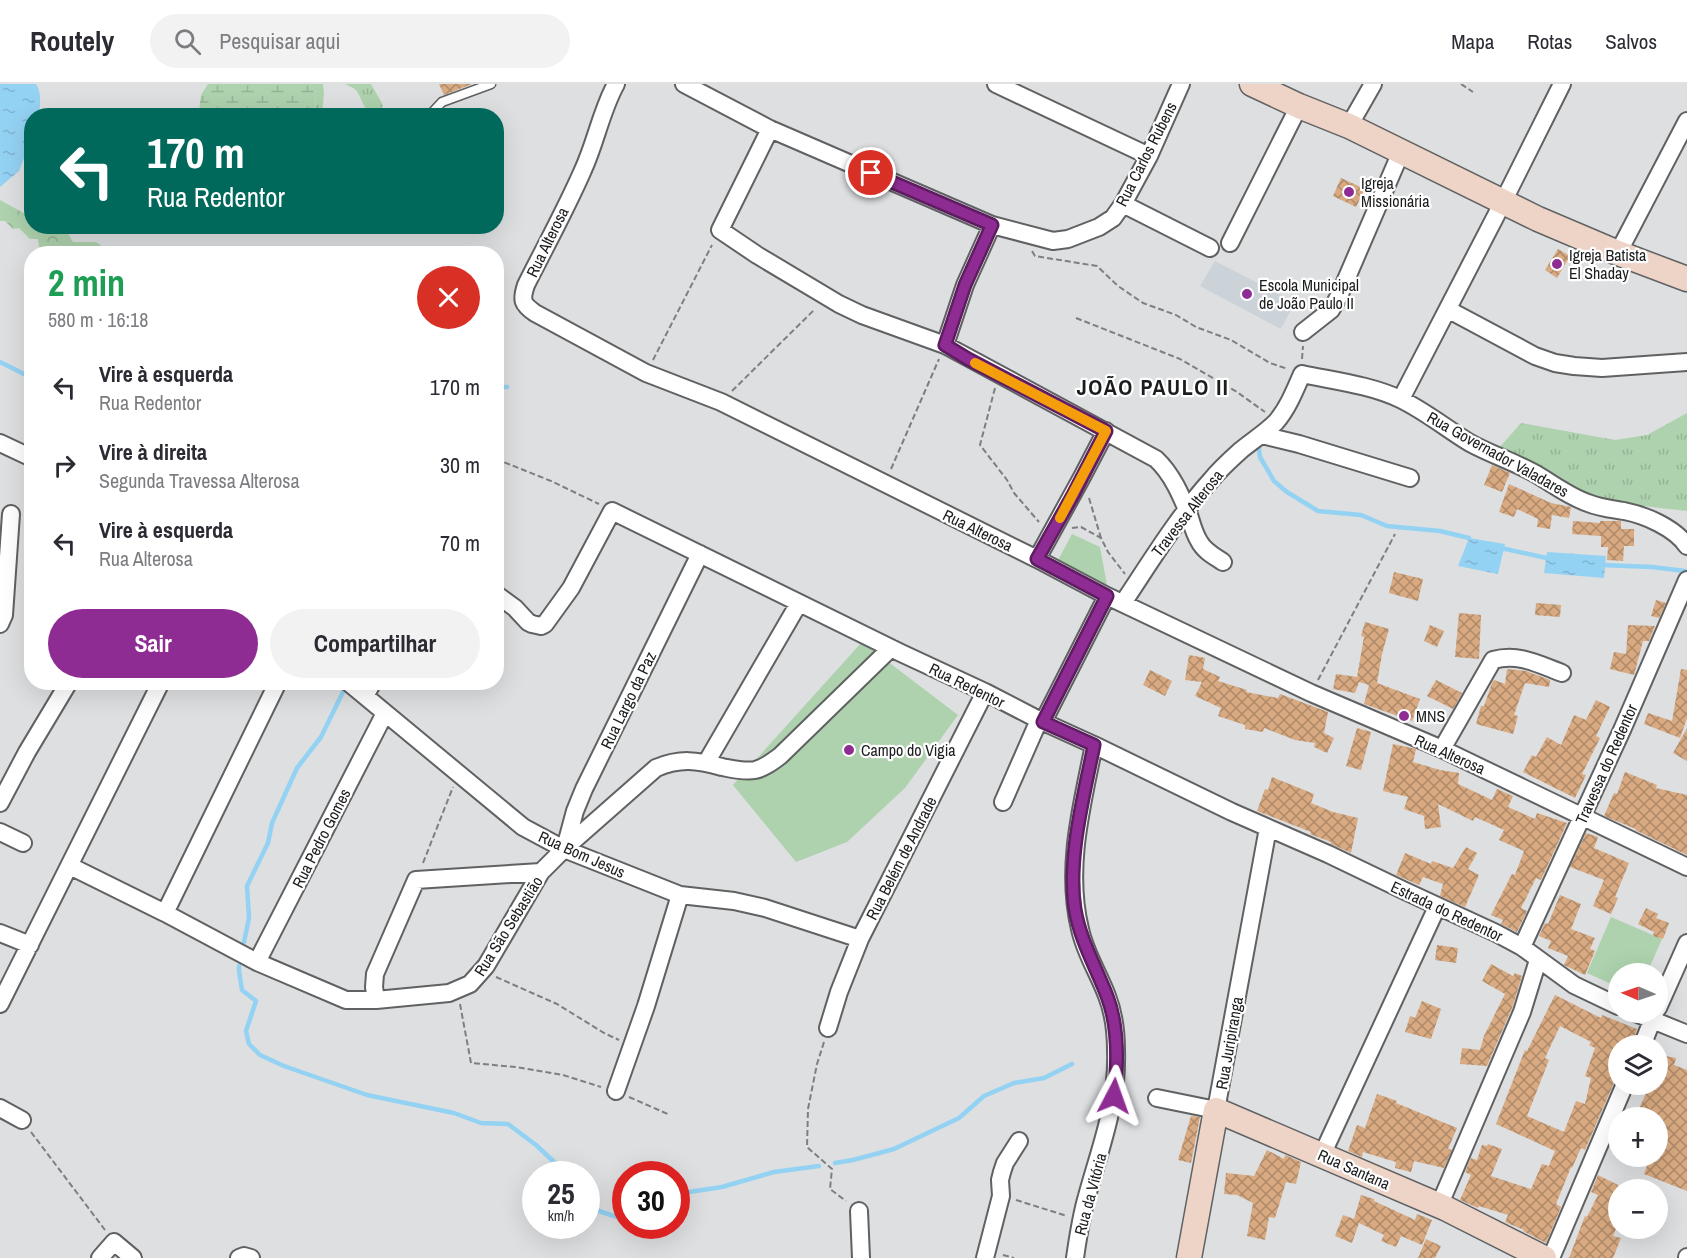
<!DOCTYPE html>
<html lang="pt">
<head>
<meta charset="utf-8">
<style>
	:root { --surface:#fff; --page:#f2f2f3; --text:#2b2b33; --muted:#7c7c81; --line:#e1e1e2; --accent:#8f2c93 }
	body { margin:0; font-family:"Archivo Narrow",sans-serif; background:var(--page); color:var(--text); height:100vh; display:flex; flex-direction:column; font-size:22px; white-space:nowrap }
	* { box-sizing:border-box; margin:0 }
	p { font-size:20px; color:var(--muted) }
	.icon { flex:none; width:33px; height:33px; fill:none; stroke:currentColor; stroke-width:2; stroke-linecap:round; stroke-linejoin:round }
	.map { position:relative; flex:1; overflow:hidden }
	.panel { position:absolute; left:24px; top:162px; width:480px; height:444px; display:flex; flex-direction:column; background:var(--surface); border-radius:24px; box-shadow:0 6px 24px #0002 }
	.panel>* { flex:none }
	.guide { position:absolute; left:24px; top:24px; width:480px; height:126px; border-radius:24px; box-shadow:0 6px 24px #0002; background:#00695c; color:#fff; overflow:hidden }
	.needle { width:39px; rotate:272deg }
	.controls { position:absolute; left:1608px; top:879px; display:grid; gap:12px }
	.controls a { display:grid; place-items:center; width:60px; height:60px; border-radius:50%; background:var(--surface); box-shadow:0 6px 24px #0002; font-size:30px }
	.speed { position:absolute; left:522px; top:1077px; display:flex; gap:12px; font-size:30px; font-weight:700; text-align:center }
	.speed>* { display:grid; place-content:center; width:78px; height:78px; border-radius:50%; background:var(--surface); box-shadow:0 6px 24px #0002; line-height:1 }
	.speed small { font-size:15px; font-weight:400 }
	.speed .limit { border:9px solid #d22; background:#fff; color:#111 }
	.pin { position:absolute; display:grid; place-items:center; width:51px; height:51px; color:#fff; margin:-26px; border:3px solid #fff; border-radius:50%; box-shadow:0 2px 6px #0007 }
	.me { position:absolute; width:66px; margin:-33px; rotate:4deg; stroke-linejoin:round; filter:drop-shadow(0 0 4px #0008) }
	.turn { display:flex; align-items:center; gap:21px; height:126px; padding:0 24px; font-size:27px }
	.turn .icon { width:78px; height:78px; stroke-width:2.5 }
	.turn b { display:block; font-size:42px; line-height:51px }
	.round { display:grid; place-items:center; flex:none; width:63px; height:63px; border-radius:32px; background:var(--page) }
	.overview { display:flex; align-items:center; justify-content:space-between; height:102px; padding:0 24px }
	h1 { font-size:36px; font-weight:700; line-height:45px; color:#1e9e55 }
	.primary-button { display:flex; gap:12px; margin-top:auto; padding:12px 24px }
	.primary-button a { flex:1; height:69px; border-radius:36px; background:var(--accent); color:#fff; font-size:24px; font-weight:700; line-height:69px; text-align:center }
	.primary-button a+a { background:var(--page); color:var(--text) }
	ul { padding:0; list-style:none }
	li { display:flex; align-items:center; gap:18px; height:78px; padding:0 24px }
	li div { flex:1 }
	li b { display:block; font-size:22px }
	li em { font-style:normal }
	header { display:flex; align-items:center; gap:36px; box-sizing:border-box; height:84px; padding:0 30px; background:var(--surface); border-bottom:2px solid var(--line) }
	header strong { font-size:28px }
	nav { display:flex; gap:33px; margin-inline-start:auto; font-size:21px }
	.search { width:420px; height:54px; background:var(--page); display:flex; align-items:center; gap:15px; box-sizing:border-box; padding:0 21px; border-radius:33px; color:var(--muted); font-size:22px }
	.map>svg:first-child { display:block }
	.built { fill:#cbd3d9 }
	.grass { fill:url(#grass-tufts) }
	.forest { fill:url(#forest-crowns) }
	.wetland { fill:url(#wetland-marsh) }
	.pitch { fill:#aed2ad }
	.water { fill:url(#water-ripples) }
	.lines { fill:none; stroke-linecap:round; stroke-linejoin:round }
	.stream { stroke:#94d2f3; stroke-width:4.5 }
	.building { fill:url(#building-cross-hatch); fill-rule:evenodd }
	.lane-casing { stroke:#606162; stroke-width:11 }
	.street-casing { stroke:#606162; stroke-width:20 }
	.secondary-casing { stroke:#606162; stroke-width:27 }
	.path { stroke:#7d7f80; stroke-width:2; stroke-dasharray:6 3; stroke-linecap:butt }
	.lane { stroke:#fff; stroke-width:8 }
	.street { stroke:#fff; stroke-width:16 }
	.secondary { stroke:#edd4c7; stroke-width:24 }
	.route-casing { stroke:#5d1d60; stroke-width:15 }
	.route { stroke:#8f2c93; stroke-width:10 }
	.slow { stroke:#f59e0b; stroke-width:10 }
	.poi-dot { fill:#8f2c93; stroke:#fff; stroke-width:2 }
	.labels { text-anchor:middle; stroke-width:4.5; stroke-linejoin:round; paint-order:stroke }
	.street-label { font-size:16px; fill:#1b1c1d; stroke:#fff }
	.poi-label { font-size:16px; fill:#1b1c1d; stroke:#fff; text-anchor:start }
	.district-label { font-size:22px; font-weight:bold; letter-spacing:1.5px; fill:#1b1c1d; stroke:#fff }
</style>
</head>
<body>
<header>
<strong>Routely</strong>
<div class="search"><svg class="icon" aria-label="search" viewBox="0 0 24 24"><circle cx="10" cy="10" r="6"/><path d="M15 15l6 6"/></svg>Pesquisar aqui</div>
<nav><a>Mapa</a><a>Rotas</a><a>Salvos</a></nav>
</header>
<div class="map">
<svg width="1687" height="1174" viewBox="0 0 1687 1174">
	<defs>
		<pattern id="grass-tufts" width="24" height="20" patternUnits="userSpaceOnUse" patternTransform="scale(1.5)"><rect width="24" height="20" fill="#aed2ad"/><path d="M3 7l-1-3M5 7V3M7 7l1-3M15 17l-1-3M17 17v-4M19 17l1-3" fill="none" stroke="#95b494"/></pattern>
		<pattern id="forest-crowns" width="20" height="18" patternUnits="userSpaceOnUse" patternTransform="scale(1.5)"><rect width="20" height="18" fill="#aed2ad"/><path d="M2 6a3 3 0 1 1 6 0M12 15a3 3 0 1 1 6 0" fill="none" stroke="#95b494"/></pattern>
		<pattern id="wetland-marsh" width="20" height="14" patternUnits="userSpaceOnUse" patternTransform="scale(1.5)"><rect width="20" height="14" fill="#aed2ad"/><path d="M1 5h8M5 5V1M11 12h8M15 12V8" fill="none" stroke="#95b494"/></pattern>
		<pattern id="water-ripples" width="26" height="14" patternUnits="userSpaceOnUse" patternTransform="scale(1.5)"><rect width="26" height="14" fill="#94d2f3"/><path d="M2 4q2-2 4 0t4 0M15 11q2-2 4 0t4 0" fill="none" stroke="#7fb4d0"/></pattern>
		<pattern id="building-cross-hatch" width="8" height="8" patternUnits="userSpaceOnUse" patternTransform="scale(1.5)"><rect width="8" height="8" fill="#d9aa81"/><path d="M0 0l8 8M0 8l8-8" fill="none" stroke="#af8a69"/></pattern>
	</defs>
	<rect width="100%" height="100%" fill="#dddfe1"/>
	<path class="built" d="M1215,177l80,41 -14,27 -81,-43z"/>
	<path class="grass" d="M311,0h12l1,9 -2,22h-7l1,-22z
		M345,0h26l12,21 -4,8c-18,1 -15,-15 -24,-24 -3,-2 -7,-3 -10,-5z
		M1687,329v98c-33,-4 -75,-6 -106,-21 -21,-9 -41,-25 -61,-34 -7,-3 -15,-4 -22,-7l23,-26 94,17 32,-5z"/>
	<path class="forest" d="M0,116l31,17 1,9 32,1 9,15h23l15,11h-62l-10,-6 -1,-8h-8l-11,-11 -6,1 -8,-8h-5z"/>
	<path class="wetland" d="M208,0h103l5,9 -1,22h-122l6,-4 2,-16z"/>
	<path class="pitch" d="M1072,450l28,13 7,38 -50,-23z
		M862,558l96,73 -53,73 -58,54 -51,20 -63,-77z
		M1611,833l51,22 -15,34 -29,1v13l-31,-14z"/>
	<path class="water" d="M0,0h36c6,9 4,21 3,31l-7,1 -1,24 -12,31 -19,16z
		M1469,454l36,6 -7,30 -40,-8z
		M1547,468l59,4 -2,22 -60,-5z"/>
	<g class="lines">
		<path class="stream" d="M0,278l32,16
			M496,303h11
			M1258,358l2,15 14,24 13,11 31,19 43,4 26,11 53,5 29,7
			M1501,464l50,11
			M1601,481l51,2 33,4
			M244,858l5,-24 -2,-32 21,-43 4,-20 25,-55 24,-31 22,-45
			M239,882v5l3,19 14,11 -10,30 3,13 11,11 24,11 83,29 87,18 27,10 27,1 28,21 31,29
			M835,1079l18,-3 41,-11 65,-31 25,-22 30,-13 30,-5 28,-14
			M676,1110l46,-7 52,-15 45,-6
			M586,1113l13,14 27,9"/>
	</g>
	<path class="building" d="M439,0h33l-28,11z
		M1341,94l24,11 -9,18 -23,-11z
		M1558,165l12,7 -13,22 -12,-8z
		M1492,381l18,8 -8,19 -18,-7z
		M1509,400l42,19 20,4 -2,11 -17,-3 -2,14 -13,-2 1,-8 -21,-10 -3,8 -15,-5z
		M1573,437l27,2v-2h21v8h13v17h-10l-1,15 -16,-1 1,-13h-7v-11l-29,-2z
		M1394,488l29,7 -5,22 -29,-8z
		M1656,516l10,3 -7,15 -8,-2z
		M1536,519l25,2 -1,12 -25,-2z
		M1459,529l22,2 -2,44 -24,-2z
		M1365,538l24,7 -7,25 -5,29 43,16 -8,22 -48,-17 5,-19 -10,-3 -4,11 -22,-4 3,-15 21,3 7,-40 -3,-1z
		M1430,541l14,6 -7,16 -13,-6z
		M1628,541l27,1 -6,15h-6l-9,34 -24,-6 4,-17 12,2z
		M1189,571l16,3 -2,11 17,8 -2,4 29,9 -1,2 32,6 2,-4 48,18 -4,21 10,5 -7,15 -13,-6 1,-4 -20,-3 -31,-12 -1,4 -18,-3v-4l-27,-9 3,-8 -26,-12 7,-14 -17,-2z
		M1507,585l19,2 24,9 -1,7 -24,-4 -11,32 4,1 -5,18 -37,-10 5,-18h3l8,-23 2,-3 11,4z
		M1681,585l6,1v48l-7,20 -36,-14 4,-11 24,8z
		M1150,586l22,11 -7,15 -22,-11z
		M1436,596l26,13 -9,16 -26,-13z
		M1596,616l14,7 -14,29 4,2 -18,36 4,1 -11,23 -52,-26 9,-17 4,2 11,-20 14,8 13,-30 12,5z
		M1357,644l14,4 -10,38 -15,-4z
		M1687,644v33l-14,-8z
		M1393,660l23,5 -3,13 27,8 19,3 -1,11 34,16 5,-11 16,7 -5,11 27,12 2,-6 30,10 -26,57 -5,-2 -15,30 6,3 -10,21 -16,-8 2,-4 -12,-5 21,-41 3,1 9,-24 -25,-11 5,-10 -29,-13 -2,4 -35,-17 3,23 -16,2 -1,-13 -20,-7 4,-12 -25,-6z
		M1625,688l32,13 -1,3 31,7v60l-52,-25 1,-1 -32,-13 10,-23 3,1z
		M1272,693l42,17 -3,9 22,9 25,6 -7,35 -20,-9v-2l-21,-8 1,-2 -54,-21 8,-22 3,1z
		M1586,749l12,4 -4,11 35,15 -14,34 3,1 -7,16 -18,-8 11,-26 -34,-13z
		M1466,763l11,6 -9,16 11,6 -14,32 -25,-11 3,-12 -20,-7 -4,8 -23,-10 9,-22 26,11 1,-3 21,7z
		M1560,811l21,9 -10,25 24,9 -5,11 5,2 -10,24 -21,-10 4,-9 -20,-8 3,-7 -12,-5 6,-13 3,1z
		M1646,824l12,6 -2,4 13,5 -6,16 -10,-3 1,-4 -16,-8z
		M1437,861l21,3 -2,15 -21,-3z
		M1491,880l22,12 2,-3 7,3 -10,32 -25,58 -27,-2 2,-16 18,2 4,-14 21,-42 -23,-13z
		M1555,911l46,23 1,-3 35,14 -5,17h-14v30l-3,4 -30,70 -4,-2 -9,20 -1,-1 -15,37 5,3 -15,36 -23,-12 1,-1 -19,-8 3,-7 -29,-9 -1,2 -18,-8 11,-25 -6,-3 6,-14 6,2 5,-15 5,1 1,-2 14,5 -11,27 40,13 11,-25 7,2 6,-15 -59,-27 29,-74 2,1zM1560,942l31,16 -2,3 6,3 -10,28 6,2 -6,26 -9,-3 -12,31 -37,-16 22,-56 -4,-2z
		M1422,917l19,8 -10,30 -26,-7 5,-16 5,2z
		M1660,971l16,3 -2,7 13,5v121l-43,-17 6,-16 8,3v-43h-23l15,-34h8v-17z
		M1377,1010l20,7 -1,2 61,25 -9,21 4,1 -8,18 -30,-7 -3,11 -16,-4 1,-6 -33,-10 -1,5 -14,-6 9,-26 8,3z
		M1191,1032l9,1 -9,46 -13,-3z
		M1267,1066l17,9 1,-4 16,7 -5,22 -10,-2 -11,36 -6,-1 -4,23 -18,-4 6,-33 -16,-8 -13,-1 2,-21 28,3z
		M1598,1091l20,10v39l-5,12 8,2 -8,20h-44l16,-42 2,1 11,-22 -7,-3z
		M1361,1111l13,4v2l41,19 2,-6 15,6 -10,25 -21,-9 -5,11 -15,-6 3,-6 -25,-12 -7,20 -17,-7 8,-21 11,4z
		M1426,1155l15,7 -6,12h-17z"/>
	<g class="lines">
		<defs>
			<path id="lane" d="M429,32l13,-14 49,-18"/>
			<path id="street" d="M616,0c-15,27 -20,58 -33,86 -17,39 -38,77 -57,115 -5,15 -4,19 9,28l111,60 75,29 316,157 70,37 204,97 131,56 245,118
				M684,0l86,45 222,96
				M996,0l153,72
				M1349,42l24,-42
				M770,45l-50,101 37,25 82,49 23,11 83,30 211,114c16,15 25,36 33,56 3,9 5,18 10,26 5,10 15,15 24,21
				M1123,120l87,44
				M1230,159l69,-137
				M1618,169l69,-132
				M1449,226l86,46 20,7 19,3 28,2 85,-6
				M1303,248l28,-22 8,-14 62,-144
				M945,261l20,-60 27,-60 61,16 15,-2 31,-12 14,-9 10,-14 26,-48 32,-72
				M1401,315l102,-197 59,-118
				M1262,351l37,9 111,34
				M0,359l32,15
				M1037,475l45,-82 24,-46
				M496,510l19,14 13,14 4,2 9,2 4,-2 26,-36 41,-77 289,142 84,39 54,28 55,25 138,67 96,42 77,37 91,42 26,14 52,38 44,21
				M1123,519c28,-42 54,-85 88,-123 9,-11 19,-20 29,-29 12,-10 25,-18 36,-29 12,-14 19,-32 26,-48 33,7 68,11 98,25 25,12 47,30 70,44 22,12 45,19 66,31 17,10 34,23 52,29 12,5 24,6 36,8 21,4 51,17 63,35
				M0,540l4,-9 7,-101
				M348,598l175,145 41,22 116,46 54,6 31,7 95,31
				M365,612l8,-14
				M1043,638l64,-126
				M1442,665l51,-89c26,-7 45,4 69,13
				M706,679l93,-160
				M1003,718l36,-82
				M0,719l27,-51 42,-70
				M0,748l23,11
				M565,764l10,-37 9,-22 116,-235
				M70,782l95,47 92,49 89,38h30l73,-7 21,-9 16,-18 55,-94 23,-23 92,-81c24,-10 41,-8 66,-1 11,2 22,5 33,3 9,-2 17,-8 25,-14l111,-108
				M165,829l113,-231
				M0,849l30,12
				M1522,863l100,-217 65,-150
				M257,878l128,-249
				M376,916l-2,-13 1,-13 41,-94 125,-8
				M0,920l161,-322
				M1658,924l29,-65
				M1633,928l54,22
				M828,944l11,-36 21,-53 125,-247
				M1642,962l13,-33
				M616,1007l30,-85 34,-111
				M1157,1014l59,12 52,-282
				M0,1024l22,12
				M1322,1071l115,-248
				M1439,1122l83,-194 16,-52
				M859,1127l2,47
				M100,1174l14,-16 19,16
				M239,1174l5,-2 7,2
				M985,1174l16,-62 -1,-16 2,-8 3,-9 14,-22
				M1075,1174c3,-21 6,-42 12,-62 14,-51 31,-92 29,-146 0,-19 -2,-36 -9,-54 -8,-22 -22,-43 -27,-67 -15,-61 2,-124 14,-184
				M1551,1174l74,-174
				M1687,1174v-1"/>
			<path id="secondary" d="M1252,0l47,22 50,20 189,93 80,34 69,26
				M1189,1174l27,-148 229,98 99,50"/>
		</defs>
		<use href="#lane" class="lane-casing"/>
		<use href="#street" class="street-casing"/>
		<use href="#secondary" class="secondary-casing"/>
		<path class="path" d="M1461,0l12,8
			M1032,167l3,5 62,10 21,20 25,17 33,12 20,12 35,13 39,23 18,6
			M1076,234l104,41 57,33 28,20
			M1302,275l1,-13
			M653,276l59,-115
			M995,304l-15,57 27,35 7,13 25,29
			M732,307l83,-82
			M496,375l55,22 48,23
			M891,385l48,-110
			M1089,414l12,40
			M1072,444l9,-1 20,11 7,14 17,22
			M1318,596l77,-146
			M423,779l30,-76
			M496,893l61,27 47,29 15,7
			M460,920l11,59 45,4 47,8 38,12
			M824,958l-7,22 -9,45 -1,38 25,22 -2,20 16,12
			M629,1013l41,18
			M31,1048l74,98
			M1016,1116l51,16
			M1003,1171l11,3"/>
		<use href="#lane" class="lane"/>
		<use href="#street" class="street"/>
		<use href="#secondary" class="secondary"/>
	</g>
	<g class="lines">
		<defs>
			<path id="route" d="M871,89l121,52 -27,60 -20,60 23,14 138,72 -33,64 -36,64 70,37 -64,126 51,23c-10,50 -27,114 -19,164 5,31 21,58 32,87 12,31 11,67 7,100"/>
		</defs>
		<use href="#route" class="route-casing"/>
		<use href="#route" class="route"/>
		<path class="slow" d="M975,279l131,68 -46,87"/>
	</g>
	<g class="poi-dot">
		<circle cx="1349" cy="108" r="6"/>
		<circle cx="1557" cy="180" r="6"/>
		<circle cx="1247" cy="210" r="6"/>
		<circle cx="1404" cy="632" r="6"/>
		<circle cx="849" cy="666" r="6"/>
	</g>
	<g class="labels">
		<g class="street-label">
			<text transform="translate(1146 70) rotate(-63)" y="6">Rua Carlos Rubens</text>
			<text transform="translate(547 158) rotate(-64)" y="6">Rua Alterosa</text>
			<text transform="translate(1498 370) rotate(29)" y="6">Rua Governador Valadares</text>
			<text transform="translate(1187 429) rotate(-52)" y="6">Travessa Alterosa</text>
			<text transform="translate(978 446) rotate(26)" y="6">Rua Alterosa</text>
			<text transform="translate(967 601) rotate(26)" y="6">Rua Redentor</text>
			<text transform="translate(628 616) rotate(-64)" y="6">Rua Largo da Paz</text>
			<text transform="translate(1450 670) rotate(24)" y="6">Rua Alterosa</text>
			<text transform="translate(1606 680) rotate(-66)" y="6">Travessa do Redentor</text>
			<text transform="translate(321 754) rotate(-63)" y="6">Rua Pedro Gomes</text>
			<text transform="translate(582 770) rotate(24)" y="6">Rua Bom Jesus</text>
			<text transform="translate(901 774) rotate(-63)" y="6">Rua Belém de Andrade</text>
			<text transform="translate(1447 827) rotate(25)" y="6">Estrada do Redentor</text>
			<text transform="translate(508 842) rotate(-58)" y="6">Rua São Sebastião</text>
			<text transform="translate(1229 959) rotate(-80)" y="6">Rua Juripiranga</text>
			<text transform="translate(1354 1085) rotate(24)" y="6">Rua Santana</text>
			<text transform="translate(1090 1110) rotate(-75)" y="6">Rua da Vitória</text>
		</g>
		<g class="poi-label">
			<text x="1361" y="105">Igreja<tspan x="1361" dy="18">Missionária</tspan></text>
			<text x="1569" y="177">Igreja Batista<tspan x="1569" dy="18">El Shaday</tspan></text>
			<text x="1259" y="207">Escola Municipal<tspan x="1259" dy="18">de João Paulo II</tspan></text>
			<text x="1416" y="638">MNS</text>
			<text x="861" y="672">Campo do Vigia</text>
		</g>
		<g class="district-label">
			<text x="1153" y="311">JOÃO PAULO II</text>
		</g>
	</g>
</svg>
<div class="controls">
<a><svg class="needle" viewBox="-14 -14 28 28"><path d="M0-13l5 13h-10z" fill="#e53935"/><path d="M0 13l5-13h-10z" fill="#7c7c81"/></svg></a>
<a><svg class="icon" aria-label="layers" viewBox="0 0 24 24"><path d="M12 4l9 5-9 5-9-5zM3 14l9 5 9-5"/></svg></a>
<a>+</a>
<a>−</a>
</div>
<div class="speed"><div>25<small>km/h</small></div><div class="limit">30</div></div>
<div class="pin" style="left:871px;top:89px;background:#d93025"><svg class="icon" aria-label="arrive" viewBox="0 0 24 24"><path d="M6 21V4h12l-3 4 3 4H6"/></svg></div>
<svg class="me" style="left:1114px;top:1012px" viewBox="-20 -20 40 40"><path d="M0-17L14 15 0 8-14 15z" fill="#8f2c93" stroke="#fff" stroke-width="4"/></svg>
<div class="guide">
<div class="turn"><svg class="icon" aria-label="left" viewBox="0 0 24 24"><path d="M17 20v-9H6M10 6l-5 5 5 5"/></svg><div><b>170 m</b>Rua Redentor</div></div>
</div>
<section class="panel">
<div class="overview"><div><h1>2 min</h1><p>580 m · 16:18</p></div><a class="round" style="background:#d93025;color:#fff"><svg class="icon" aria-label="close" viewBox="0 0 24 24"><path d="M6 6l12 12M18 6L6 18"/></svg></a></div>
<ul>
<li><svg class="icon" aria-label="left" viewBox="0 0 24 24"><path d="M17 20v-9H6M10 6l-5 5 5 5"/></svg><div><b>Vire à esquerda</b><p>Rua Redentor</p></div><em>170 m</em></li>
<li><svg class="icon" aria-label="right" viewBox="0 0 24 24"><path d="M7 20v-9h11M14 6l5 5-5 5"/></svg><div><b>Vire à direita</b><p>Segunda Travessa Alterosa</p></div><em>30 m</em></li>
<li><svg class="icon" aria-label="left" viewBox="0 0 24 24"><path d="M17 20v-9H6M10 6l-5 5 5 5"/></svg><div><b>Vire à esquerda</b><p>Rua Alterosa</p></div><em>70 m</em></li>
</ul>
<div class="primary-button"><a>Sair</a><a>Compartilhar</a></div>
</section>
</div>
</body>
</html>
